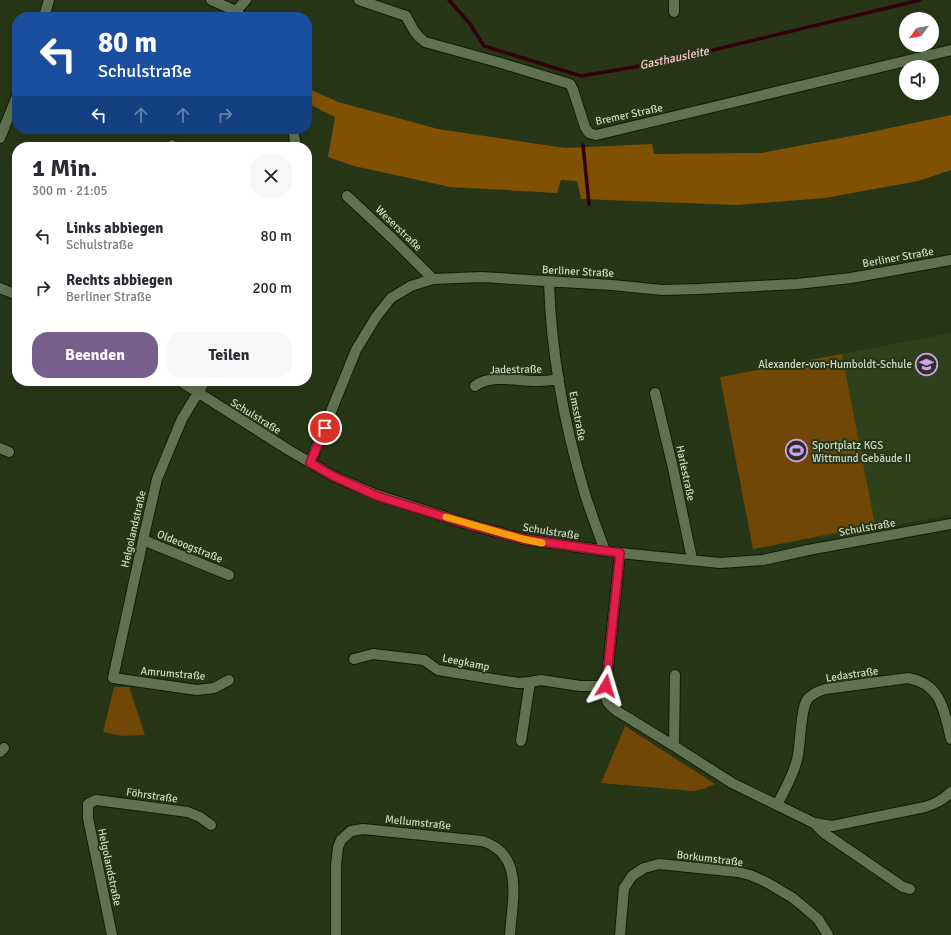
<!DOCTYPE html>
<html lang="de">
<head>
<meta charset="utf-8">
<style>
	:root { --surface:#fff; --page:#f7f7f7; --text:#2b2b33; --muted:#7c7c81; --accent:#775e8d }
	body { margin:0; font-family:Signika,sans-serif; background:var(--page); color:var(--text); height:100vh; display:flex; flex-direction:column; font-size:15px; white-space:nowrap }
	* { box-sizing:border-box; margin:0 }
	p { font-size:13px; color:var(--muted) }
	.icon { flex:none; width:22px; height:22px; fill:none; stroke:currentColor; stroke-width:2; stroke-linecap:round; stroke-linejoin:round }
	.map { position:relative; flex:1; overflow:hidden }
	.sheet { position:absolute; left:12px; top:142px; width:300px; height:244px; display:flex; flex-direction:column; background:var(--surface); border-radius:16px; box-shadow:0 4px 16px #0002 }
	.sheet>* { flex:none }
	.top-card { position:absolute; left:12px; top:12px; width:300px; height:122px; border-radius:16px; box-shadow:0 4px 16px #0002; background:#1a4fa0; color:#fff; overflow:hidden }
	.needle { width:26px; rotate:237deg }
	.controls { position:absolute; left:899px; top:12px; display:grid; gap:8px }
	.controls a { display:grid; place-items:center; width:40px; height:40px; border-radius:50%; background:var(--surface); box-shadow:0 4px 16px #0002; font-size:20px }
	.pin { position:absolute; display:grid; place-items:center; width:34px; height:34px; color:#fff; margin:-17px; border:2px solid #fff; border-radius:50%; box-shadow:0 1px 4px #0007 }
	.me { position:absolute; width:44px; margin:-22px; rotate:7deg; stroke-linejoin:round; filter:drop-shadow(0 0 3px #0008) }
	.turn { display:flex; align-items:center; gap:14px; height:84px; padding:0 20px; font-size:18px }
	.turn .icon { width:52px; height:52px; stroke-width:2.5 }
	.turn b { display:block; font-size:28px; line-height:34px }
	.lanes { display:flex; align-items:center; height:38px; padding:0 20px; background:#0003; justify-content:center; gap:20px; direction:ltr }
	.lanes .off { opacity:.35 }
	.round { display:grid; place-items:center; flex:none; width:42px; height:42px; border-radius:16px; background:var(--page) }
	.summary { display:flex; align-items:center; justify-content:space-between; height:68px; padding:0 20px }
	h1 { font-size:24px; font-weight:700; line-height:30px }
	.primary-button { display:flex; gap:8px; margin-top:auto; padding:8px 20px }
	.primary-button a { flex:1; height:46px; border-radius:16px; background:var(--accent); color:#fff; font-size:16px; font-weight:700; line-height:46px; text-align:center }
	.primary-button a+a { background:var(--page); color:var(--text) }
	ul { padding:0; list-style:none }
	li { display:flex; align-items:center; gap:12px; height:52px; padding:0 20px }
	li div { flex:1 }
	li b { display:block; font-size:15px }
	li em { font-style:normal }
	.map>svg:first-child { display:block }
	.built { fill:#2e411b }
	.green { fill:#714705 }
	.forest { fill:#805102 }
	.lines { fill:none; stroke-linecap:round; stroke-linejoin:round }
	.stream { stroke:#30010d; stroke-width:3.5 }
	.minor-casing { stroke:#0f1d01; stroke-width:12 }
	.minor { stroke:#607251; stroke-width:10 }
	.route-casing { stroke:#92132f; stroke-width:10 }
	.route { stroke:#e11d48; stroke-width:7 }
	.slow { stroke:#f59e0b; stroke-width:7 }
	.labels { text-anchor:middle; stroke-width:4; stroke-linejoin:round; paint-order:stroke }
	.street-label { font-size:11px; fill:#cfd8c6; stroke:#273617 }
	.poi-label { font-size:11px; fill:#cfd8c6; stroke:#273617; text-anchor:end }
	.water-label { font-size:12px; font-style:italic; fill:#fcc6cc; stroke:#273617 }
</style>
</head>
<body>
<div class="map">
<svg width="951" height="935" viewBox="0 0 951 935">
	<rect width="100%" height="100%" fill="#273617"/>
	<path class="built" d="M951,333v182l-198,34 -33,-172z"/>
	<path class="green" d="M842,354l33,171 -122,24 -33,-172z
		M114,687h15l16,48 -22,1 -20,-4z
		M625,726l90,58 -12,5 -10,2 -92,-8z"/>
	<path class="forest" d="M307,88l31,14 100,27 127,19 87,-4 2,10 107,-1 101,-19 89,-19v55l-33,11 -93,17 -88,7 -156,-6 -4,-18 -16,-1 -4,13 -107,-6 -96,-21 -26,-9 7,-40 -28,-14z"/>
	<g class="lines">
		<path class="stream" d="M449,0l21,24 14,22 97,30 83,-14 256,-62
			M583,145l6,59"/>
		<defs>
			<path id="minor" d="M211,0l25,11 6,6
				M359,0l47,16c6,11 9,19 19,26l76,21 69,21 3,6 12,37 4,6 7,2 355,-85
				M674,0v12
				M236,11l10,-11
				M44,17l5,-17
				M293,129l3,18
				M0,138l17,-42
				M171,147l1,-2
				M347,196l47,44 39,39
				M549,282c2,70 15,141 35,209 6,20 14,40 21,60
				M0,288l17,7
				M180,381l107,68 46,27 44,19 94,30 52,14 97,14 100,10 43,-3 45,-10 143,-26
				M205,381l-23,38 -25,60 -14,61 -30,138 84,12 17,-2 15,-8
				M475,386c17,-13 44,-4 65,-5 6,0 12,-1 19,-2
				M655,393l18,75 19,91
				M0,448l9,4
				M310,463l46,-113 20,-33 15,-19 20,-12 22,-7 48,-2 131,8 50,5 36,-1 99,-5 54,-6 100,-18
				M143,540l86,35
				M620,553l-14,133c0,14 -1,16 11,25l57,35 58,37 82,40 18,3 93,-19c10,-3 18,-7 26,-15
				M354,659l19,-5 51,6 14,10 80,13 12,-1
				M521,741l9,-59 11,-2 39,6h26
				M674,746l1,-71
				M0,752l4,-4
				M777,805c7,-14 16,-29 20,-45 4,-15 3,-49 10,-60 4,-6 12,-9 18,-11l83,-11c34,6 36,33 43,61
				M814,823l10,10 79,54 7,2
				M112,935l-24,-117v-14l8,-4 92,12 12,5 11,8
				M336,935v-69l2,-19 3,-7 10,-9 12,-2 119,12c43,13 30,60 28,94
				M620,935l4,-47 8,-12 12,-8 15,-4 79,8 12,3 16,7 27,16 25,21 10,16"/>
		</defs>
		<use href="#minor" class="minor-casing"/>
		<use href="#minor" class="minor"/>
	</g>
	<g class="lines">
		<defs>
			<path id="route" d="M325,428l-15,35 23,13 44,20 94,29 52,14 97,14 -14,133"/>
		</defs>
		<use href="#route" class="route-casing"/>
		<use href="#route" class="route"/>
		<path class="slow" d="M446,517l77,22 19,4"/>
	</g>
	<defs>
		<symbol id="school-ring" viewBox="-11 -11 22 22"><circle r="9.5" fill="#273617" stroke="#d49cfb" stroke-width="1.5"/><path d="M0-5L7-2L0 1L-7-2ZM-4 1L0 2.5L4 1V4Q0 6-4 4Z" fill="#d49cfb"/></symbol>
		<symbol id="stadium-ring" viewBox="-11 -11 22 22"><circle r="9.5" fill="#273617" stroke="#d49cfb" stroke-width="1.5"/><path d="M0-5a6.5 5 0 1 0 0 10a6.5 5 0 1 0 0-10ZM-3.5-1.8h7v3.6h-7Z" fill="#d49cfb"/></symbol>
	</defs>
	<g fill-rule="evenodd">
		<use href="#school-ring" x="914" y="352" width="25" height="25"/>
		<use href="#stadium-ring" x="784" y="438" width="25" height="25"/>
	</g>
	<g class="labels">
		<g class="street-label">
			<text transform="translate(629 114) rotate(-12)" y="4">Bremer Straße</text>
			<text transform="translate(399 228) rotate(44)" y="4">Weserstraße</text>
			<text transform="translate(898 257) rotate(-10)" y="4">Berliner Straße</text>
			<text transform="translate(578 271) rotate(3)" y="4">Berliner Straße</text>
			<text transform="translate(516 369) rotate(-1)" y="4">Jadestraße</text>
			<text transform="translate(256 416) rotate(32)" y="4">Schulstraße</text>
			<text transform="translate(578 416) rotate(79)" y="4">Emsstraße</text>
			<text transform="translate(686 473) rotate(78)" y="4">Harlestraße</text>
			<text transform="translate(867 527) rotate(-10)" y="4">Schulstraße</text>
			<text transform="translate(133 529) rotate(-77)" y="4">Helgolandstraße</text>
			<text transform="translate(551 531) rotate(9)" y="4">Schulstraße</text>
			<text transform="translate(190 546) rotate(22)" y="4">Oldeoogstraße</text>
			<text transform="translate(466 662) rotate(11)" y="4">Leegkamp</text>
			<text transform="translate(173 673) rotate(5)" y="4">Amrumstraße</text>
			<text transform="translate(852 674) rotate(-8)" y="4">Ledastraße</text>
			<text transform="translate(152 795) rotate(8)" y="4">Föhrstraße</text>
			<text transform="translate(418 822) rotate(6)" y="4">Mellumstraße</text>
			<text transform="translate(710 858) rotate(7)" y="4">Borkumstraße</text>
			<text transform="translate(110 867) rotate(78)" y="4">Helgolandstraße</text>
		</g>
		<g class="poi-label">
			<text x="912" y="368">Alexander-von-Humboldt-Schule</text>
			<text x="812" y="449" text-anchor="start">Sportplatz KGS<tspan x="812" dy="13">Wittmund Gebäude II</tspan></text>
		</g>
		<g class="water-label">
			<text transform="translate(674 58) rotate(-12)" y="4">Gasthausleite</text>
		</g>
	</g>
</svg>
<div class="controls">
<a><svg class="needle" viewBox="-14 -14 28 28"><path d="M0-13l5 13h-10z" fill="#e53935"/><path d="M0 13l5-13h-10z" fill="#7c7c81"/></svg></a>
<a><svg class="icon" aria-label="sound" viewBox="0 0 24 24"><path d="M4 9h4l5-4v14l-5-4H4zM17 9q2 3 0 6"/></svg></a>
</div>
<div class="pin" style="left:325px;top:428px;background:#d93025"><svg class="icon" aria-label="arrive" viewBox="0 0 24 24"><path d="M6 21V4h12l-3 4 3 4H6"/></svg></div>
<svg class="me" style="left:606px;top:686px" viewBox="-20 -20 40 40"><path d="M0-17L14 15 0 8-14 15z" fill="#e11d48" stroke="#fff" stroke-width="4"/></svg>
<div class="top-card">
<div class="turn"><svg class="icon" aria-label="left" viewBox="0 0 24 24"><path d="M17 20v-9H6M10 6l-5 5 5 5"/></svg><div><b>80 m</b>Schulstraße</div></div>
<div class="lanes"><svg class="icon" aria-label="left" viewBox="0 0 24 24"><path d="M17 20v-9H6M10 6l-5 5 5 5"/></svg><svg class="icon off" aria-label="ahead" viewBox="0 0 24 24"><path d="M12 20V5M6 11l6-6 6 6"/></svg><svg class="icon off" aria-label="ahead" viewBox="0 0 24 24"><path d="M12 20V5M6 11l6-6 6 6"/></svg><svg class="icon off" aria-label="right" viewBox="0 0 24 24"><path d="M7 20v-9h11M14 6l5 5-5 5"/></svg></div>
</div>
<section class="sheet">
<div class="summary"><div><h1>1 Min.</h1><p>300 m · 21:05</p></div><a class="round"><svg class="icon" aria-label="close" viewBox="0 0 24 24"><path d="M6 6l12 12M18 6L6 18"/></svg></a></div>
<ul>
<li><svg class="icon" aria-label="left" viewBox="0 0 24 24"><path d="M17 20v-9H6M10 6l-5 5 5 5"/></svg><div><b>Links abbiegen</b><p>Schulstraße</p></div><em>80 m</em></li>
<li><svg class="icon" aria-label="right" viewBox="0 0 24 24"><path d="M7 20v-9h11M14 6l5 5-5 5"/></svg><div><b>Rechts abbiegen</b><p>Berliner Straße</p></div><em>200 m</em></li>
</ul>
<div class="primary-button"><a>Beenden</a><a>Teilen</a></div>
</section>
</div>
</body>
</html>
